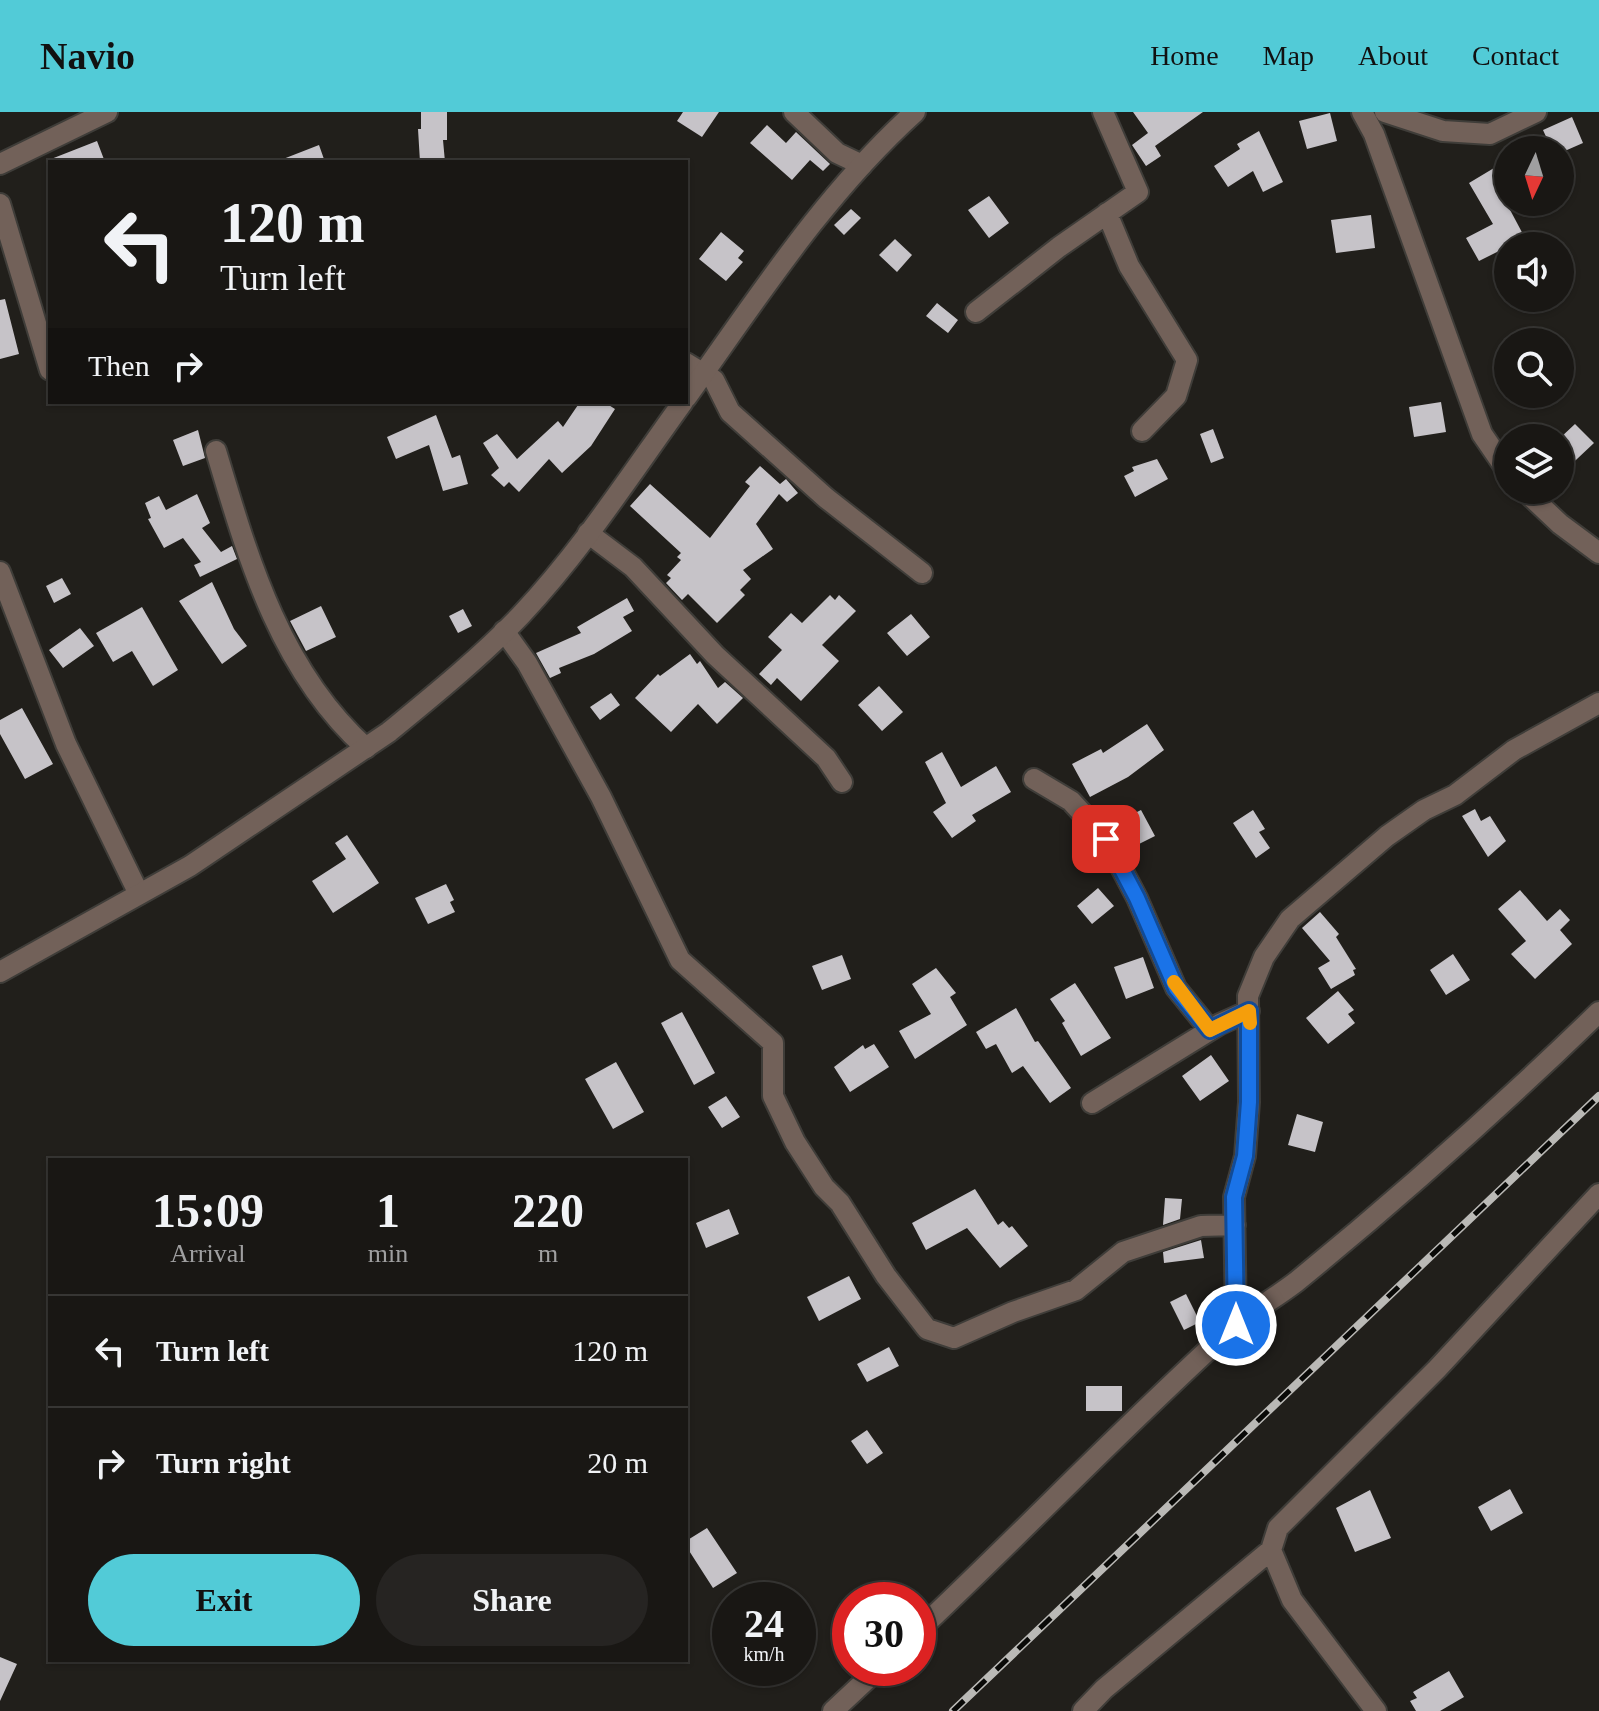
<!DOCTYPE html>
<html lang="en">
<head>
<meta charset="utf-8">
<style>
	:root { --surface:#191714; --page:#262422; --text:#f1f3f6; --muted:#9f9fa0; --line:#373634; --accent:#52cbd7 }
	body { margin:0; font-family:Georgia,serif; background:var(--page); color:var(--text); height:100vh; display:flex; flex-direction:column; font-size:30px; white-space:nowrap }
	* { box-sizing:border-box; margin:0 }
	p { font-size:26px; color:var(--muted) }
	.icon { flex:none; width:44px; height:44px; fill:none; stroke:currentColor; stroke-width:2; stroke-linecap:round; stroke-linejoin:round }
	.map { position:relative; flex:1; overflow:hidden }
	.sheet { position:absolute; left:48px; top:1046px; width:640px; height:504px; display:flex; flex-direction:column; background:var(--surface); border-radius:0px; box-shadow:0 2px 6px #0004,0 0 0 2px var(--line) }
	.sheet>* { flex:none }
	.banner { position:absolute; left:48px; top:48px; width:640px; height:244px; border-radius:0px; box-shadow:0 2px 6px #0004,0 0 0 2px var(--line); background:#191714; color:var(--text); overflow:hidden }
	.needle { width:52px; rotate:184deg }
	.tools { position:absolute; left:1494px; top:24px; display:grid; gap:16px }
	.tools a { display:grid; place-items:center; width:80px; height:80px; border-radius:50%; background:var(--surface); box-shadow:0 2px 6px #0004,0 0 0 2px var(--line); font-size:40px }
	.speed { position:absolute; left:712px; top:1470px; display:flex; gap:16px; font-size:40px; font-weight:700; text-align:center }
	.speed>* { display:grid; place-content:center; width:104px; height:104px; border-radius:50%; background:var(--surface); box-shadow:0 2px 6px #0004,0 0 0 2px var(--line); line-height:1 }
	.speed small { font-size:20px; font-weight:400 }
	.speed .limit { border:12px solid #d22; background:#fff; color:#111 }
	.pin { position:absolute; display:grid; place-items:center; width:68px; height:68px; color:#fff; margin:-34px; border-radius:16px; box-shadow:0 4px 12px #0006 }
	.me { position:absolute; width:88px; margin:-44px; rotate:0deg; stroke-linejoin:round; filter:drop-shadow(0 0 6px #0008) }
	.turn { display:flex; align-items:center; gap:28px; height:168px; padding:0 40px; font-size:36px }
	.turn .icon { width:104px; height:104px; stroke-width:2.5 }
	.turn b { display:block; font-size:56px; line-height:68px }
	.then { display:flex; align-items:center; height:76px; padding:0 40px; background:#0003; gap:16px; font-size:30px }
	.eta { display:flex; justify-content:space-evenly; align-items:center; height:136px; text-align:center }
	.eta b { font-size:48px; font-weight:800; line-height:56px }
	.action { display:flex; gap:16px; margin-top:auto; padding:16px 40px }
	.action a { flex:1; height:92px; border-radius:48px; background:var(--accent); color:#111; font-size:32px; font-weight:800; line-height:92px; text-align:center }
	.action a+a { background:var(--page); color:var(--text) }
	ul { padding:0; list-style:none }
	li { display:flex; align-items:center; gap:24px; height:112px; padding:0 40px; border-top:2px solid var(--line) }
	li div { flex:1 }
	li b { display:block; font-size:30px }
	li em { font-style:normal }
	header { display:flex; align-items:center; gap:48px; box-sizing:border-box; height:112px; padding:0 40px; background:var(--accent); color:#111 }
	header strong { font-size:38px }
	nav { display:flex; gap:44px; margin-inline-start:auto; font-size:28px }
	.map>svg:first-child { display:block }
	.building { fill:#c6c3c8 }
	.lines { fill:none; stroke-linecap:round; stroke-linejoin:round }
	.minor-casing { stroke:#3f3d39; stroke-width:24 }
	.tertiary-casing { stroke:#3f3d39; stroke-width:24 }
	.minor { stroke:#726159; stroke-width:20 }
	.tertiary { stroke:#726159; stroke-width:20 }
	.rail-casing { stroke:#bab9b6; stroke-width:8 }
	.rail { stroke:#090907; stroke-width:5; stroke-dasharray:15; stroke-linecap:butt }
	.route-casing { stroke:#114b97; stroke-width:20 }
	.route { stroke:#1a73e8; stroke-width:14 }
	.slow { stroke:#f59e0b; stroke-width:14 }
</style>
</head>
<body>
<header>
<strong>Navio</strong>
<nav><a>Home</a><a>Map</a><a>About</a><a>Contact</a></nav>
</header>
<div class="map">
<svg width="1599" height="1599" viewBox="0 0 1599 1599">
	<rect width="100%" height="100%" fill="#211f1b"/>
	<path class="building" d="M421,0h26v28h-4l2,22h-25l-2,-33h3z
		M683,0h36l-17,25 -25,-16z
		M1133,0h70l-48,34 6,10 -15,10 -14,-21 16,-12z
		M1330,1l7,28 -30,8 -8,-28z
		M1572,5l11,26 -16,7h-15l-9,-20z
		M767,13l19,18 10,-11 34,32 -7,7 -13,-11 -18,20 -42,-37z
		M1259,19l24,51 -20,10 -10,-21 -25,16 -14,-21 26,-17 -3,-5z
		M97,29l8,21h-59v-1z
		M319,33l6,17h-47v-1z
		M1499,53l9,14v27l17,32 -46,23 -13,-23 27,-14 -24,-41z
		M989,84l20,27 -20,15 -21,-28z
		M851,97l10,9 -17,17 -10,-10z
		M1371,103l4,33 -39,5 -5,-33z
		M721,120l23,19 -6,7 5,4 -17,19 -27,-22z
		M895,127l17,16 -15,17 -18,-17z
		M5,187l14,55 -19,5v-59z
		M937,191l21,17 -10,13 -22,-17z
		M580,290h24l11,7 -24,37 -29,27 -13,-14 -30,33 -10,-10 -5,5 -13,-12 8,-7 -16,-25 14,-9 20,25 41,-38 5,6z
		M1441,290l5,30 -32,5 -5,-30z
		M436,303l16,43 8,-3 8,29 -25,7 -14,-46 -33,14 -9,-22z
		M1575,312l19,19 -34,32v-37z
		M1213,317l11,29 -13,5 -11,-29z
		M198,318l7,28 -22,8 -10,-26z
		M1157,347l11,20 -33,18 -11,-21 10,-5 -2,-4z
		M760,354l20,18 6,-5 12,14 -11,9 -8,-8 -23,30 17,25 -30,21 8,9 -11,11 5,5 -28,28 -29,-29 -6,6 -16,-17 5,-5 -4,-3 14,-15 -4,-3 4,-4 -51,-47 20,-22 60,54 40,-52 -5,-4z
		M197,382l13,29 -8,5 19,24 11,-6 5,13 -37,18 -6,-12 7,-3 -18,-24 -19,10 -16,-29 3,-1 -6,-15 14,-7 7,14z
		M62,466l9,16 -17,9 -8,-17z
		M212,470l22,47 13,17 -25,18 -43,-63z
		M830,483l5,5 4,-5 17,16 -34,34 17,16 -38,40 -24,-23 -6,7 -12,-11 23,-24 -14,-13 23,-24 11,10z
		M627,486l7,13 -11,6 9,14 -38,23 -35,14 2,5 -11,5 -14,-25 45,-20 -4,-6z
		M321,494l15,31 -30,14 -16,-30z
		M142,495l36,63 -25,16 -21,-35 -19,11 -17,-29z
		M463,497l9,17 -14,7 -9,-17z
		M911,502l19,23 -23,19 -20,-23z
		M80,516l14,18 -31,22 -14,-18z
		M690,542l7,10 3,-3 18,27 7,-6 18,16 -26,26 -19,-20 -27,28 -36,-34 23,-24 2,2z
		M879,574l24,26 -21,19 -24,-26z
		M611,581l9,12 -20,15 -10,-13z
		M22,596l31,56 -28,15 -25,-45v-14z
		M1147,612l17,26 -36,27 -38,20 -18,-33 29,-15 2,4z
		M942,640l19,35 35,-21 15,26 -39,23 4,6 -24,17 -19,-26 13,-9 -21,-41z
		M1475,697l6,12 9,-5 16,25 -18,16 -26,-41z
		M1141,698l14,26 -28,14 -16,-25z
		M1253,698l12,19 -6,3 11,16 -14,10 -23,-35z
		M347,723l32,48 -46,30 -21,-32 34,-22 -11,-16z
		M446,772l8,16 -4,2 5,10 -27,12 -13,-26z
		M1098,776l16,18 -22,18 -15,-18z
		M1520,778l27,31 13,-12 10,11 -10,10 12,14 -37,35 -24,-25 15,-13 -28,-32z
		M1320,800l19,22 -3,3 20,32 -3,1 2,5 -24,14 -13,-21 12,-7 -28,-33z
		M1453,842l17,26 -24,15 -16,-25z
		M842,843l9,24 -29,11 -10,-24z
		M1143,845l11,31 -28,11 -12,-32z
		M936,856l20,25 -6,4 17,28 -52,34 -16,-28 32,-17 -19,-30z
		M1075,871l36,55 -30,18 -19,-33 3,-2 -15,-22z
		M1338,879l16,19 -6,4 7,9 -27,21 -22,-26z
		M1016,896l19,34 3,-1 33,47 -21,15 -27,-37 -11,7 -16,-29 -10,5 -10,-17z
		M682,900l33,61 -21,12 -33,-62z
		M874,932l15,23 -39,25 -16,-25 29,-22 2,4z
		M1211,943l18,26 -29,20 -18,-25z
		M616,950l28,50 -31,17 -28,-50z
		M726,984l14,21 -18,11 -14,-21z
		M1297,1002l26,8 -8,30 -27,-7z
		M975,1077l23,36 5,-4 6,7 3,-2 16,20 -28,22 -33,-40 -41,22 -14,-27z
		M1165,1086l17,1 -2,20 -17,6z
		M729,1097l10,25 -33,14 -10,-25z
		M1201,1128l3,18 -40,5 -1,-11z
		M849,1164l12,23 -42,22 -12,-24z
		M1186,1182l14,28 -16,8 -14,-28z
		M889,1235l10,19 -32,16 -10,-18z
		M1086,1274h36v25h-36z
		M867,1318l16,23 -16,11 -16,-23z
		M1510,1377l13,24 -32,18 -13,-24z
		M1370,1378l21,48 -36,14 -19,-44z
		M707,1416l30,45 -24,15 -27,-42v-5z
		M0,1545l17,7 -17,37z
		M1449,1559l15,26 -24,14h-24l-6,-10 7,-3 -4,-6z"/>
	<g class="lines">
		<defs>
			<path id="minor" d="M794,0l43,41 25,12
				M1385,0l58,19 47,3 46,-22
				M0,52l107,-52
				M0,92l50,166
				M1107,101l22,53 58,94 -11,36 -34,35
				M976,200l83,-65 79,-55 -35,-80
				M686,251l28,17 16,32 96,86 96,75
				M216,339c32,107 64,220 150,297
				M588,421l45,34 82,88 111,103 16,24
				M0,460l66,172 73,150
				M504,519l23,32 74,134 79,163 93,83v53l22,46 29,45 16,16 46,73 41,53 27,9 59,-26 63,-22 47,-38 78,-26 34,-1
				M1034,667l37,22 35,38 31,59 39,90 34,42
				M1092,991l128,-79 29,-13
				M1236,1213l-2,-128 11,-41 4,-54 -1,-106 16,-39 26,-38 97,-83 37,-26 31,-15 59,-45 85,-47
				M918,1519c106,-100 206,-205 314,-303 20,-17 43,-30 64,-46 104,-85 206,-176 303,-270
				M833,1599l46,-43
				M1083,1599l21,-22 167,-139
				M1376,1599l-84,-111 -21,-50 7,-22 159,-159 162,-175"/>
			<path id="tertiary" d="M1362,0l12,22 108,300 26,38
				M686,286c71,-99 138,-204 229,-286
				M1524,378l36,34 39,29
				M0,860l190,-106 199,-134c45,-37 92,-75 132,-117 61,-65 110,-141 162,-213"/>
		</defs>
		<use href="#minor" class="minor-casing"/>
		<use href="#tertiary" class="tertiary-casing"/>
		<use href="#minor" class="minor"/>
		<use href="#tertiary" class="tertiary"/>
		<defs>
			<path id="rail" d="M953,1599l646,-615"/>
		</defs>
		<use href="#rail" class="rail-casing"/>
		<use href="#rail" class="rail"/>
	</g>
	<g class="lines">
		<defs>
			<path id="route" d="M1106,727l31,59 39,90 34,42 39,-19v91l-4,54 -11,41 2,128"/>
		</defs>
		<use href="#route" class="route-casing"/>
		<use href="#route" class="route"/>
		<path class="slow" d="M1174,870l36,48 39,-19 1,12"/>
	</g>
</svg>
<div class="tools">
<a><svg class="needle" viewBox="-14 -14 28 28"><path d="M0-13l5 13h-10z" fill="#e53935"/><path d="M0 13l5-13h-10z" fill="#9f9fa0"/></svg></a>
<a><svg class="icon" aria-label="sound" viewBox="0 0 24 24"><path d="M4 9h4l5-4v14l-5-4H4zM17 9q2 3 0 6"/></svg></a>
<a><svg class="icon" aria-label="search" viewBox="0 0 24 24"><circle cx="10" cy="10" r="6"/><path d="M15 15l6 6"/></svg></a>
<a><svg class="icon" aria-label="layers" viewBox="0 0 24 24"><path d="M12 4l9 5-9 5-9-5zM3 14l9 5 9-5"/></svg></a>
</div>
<div class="speed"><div>24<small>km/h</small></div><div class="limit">30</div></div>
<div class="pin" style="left:1106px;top:727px;background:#d93025"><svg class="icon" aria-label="arrive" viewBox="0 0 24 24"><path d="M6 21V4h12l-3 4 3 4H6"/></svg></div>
<svg class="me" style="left:1236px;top:1213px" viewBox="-20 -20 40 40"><circle r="17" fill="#1a73e8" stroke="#fff" stroke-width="3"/><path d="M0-11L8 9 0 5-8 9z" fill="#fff"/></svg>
<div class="banner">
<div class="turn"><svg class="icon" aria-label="left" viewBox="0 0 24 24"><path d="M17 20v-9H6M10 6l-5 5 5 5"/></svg><div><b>120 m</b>Turn left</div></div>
<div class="then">Then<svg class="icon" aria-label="right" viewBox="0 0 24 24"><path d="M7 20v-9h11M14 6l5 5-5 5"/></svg></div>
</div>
<section class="sheet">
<div class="eta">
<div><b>15:09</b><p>Arrival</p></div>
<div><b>1</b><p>min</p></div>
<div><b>220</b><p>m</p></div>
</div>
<ul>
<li><svg class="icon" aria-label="left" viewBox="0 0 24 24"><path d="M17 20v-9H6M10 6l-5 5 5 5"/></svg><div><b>Turn left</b></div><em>120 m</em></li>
<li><svg class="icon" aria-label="right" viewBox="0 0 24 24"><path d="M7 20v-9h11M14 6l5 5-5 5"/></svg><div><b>Turn right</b></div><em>20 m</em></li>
</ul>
<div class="action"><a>Exit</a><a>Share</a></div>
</section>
</div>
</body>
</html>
